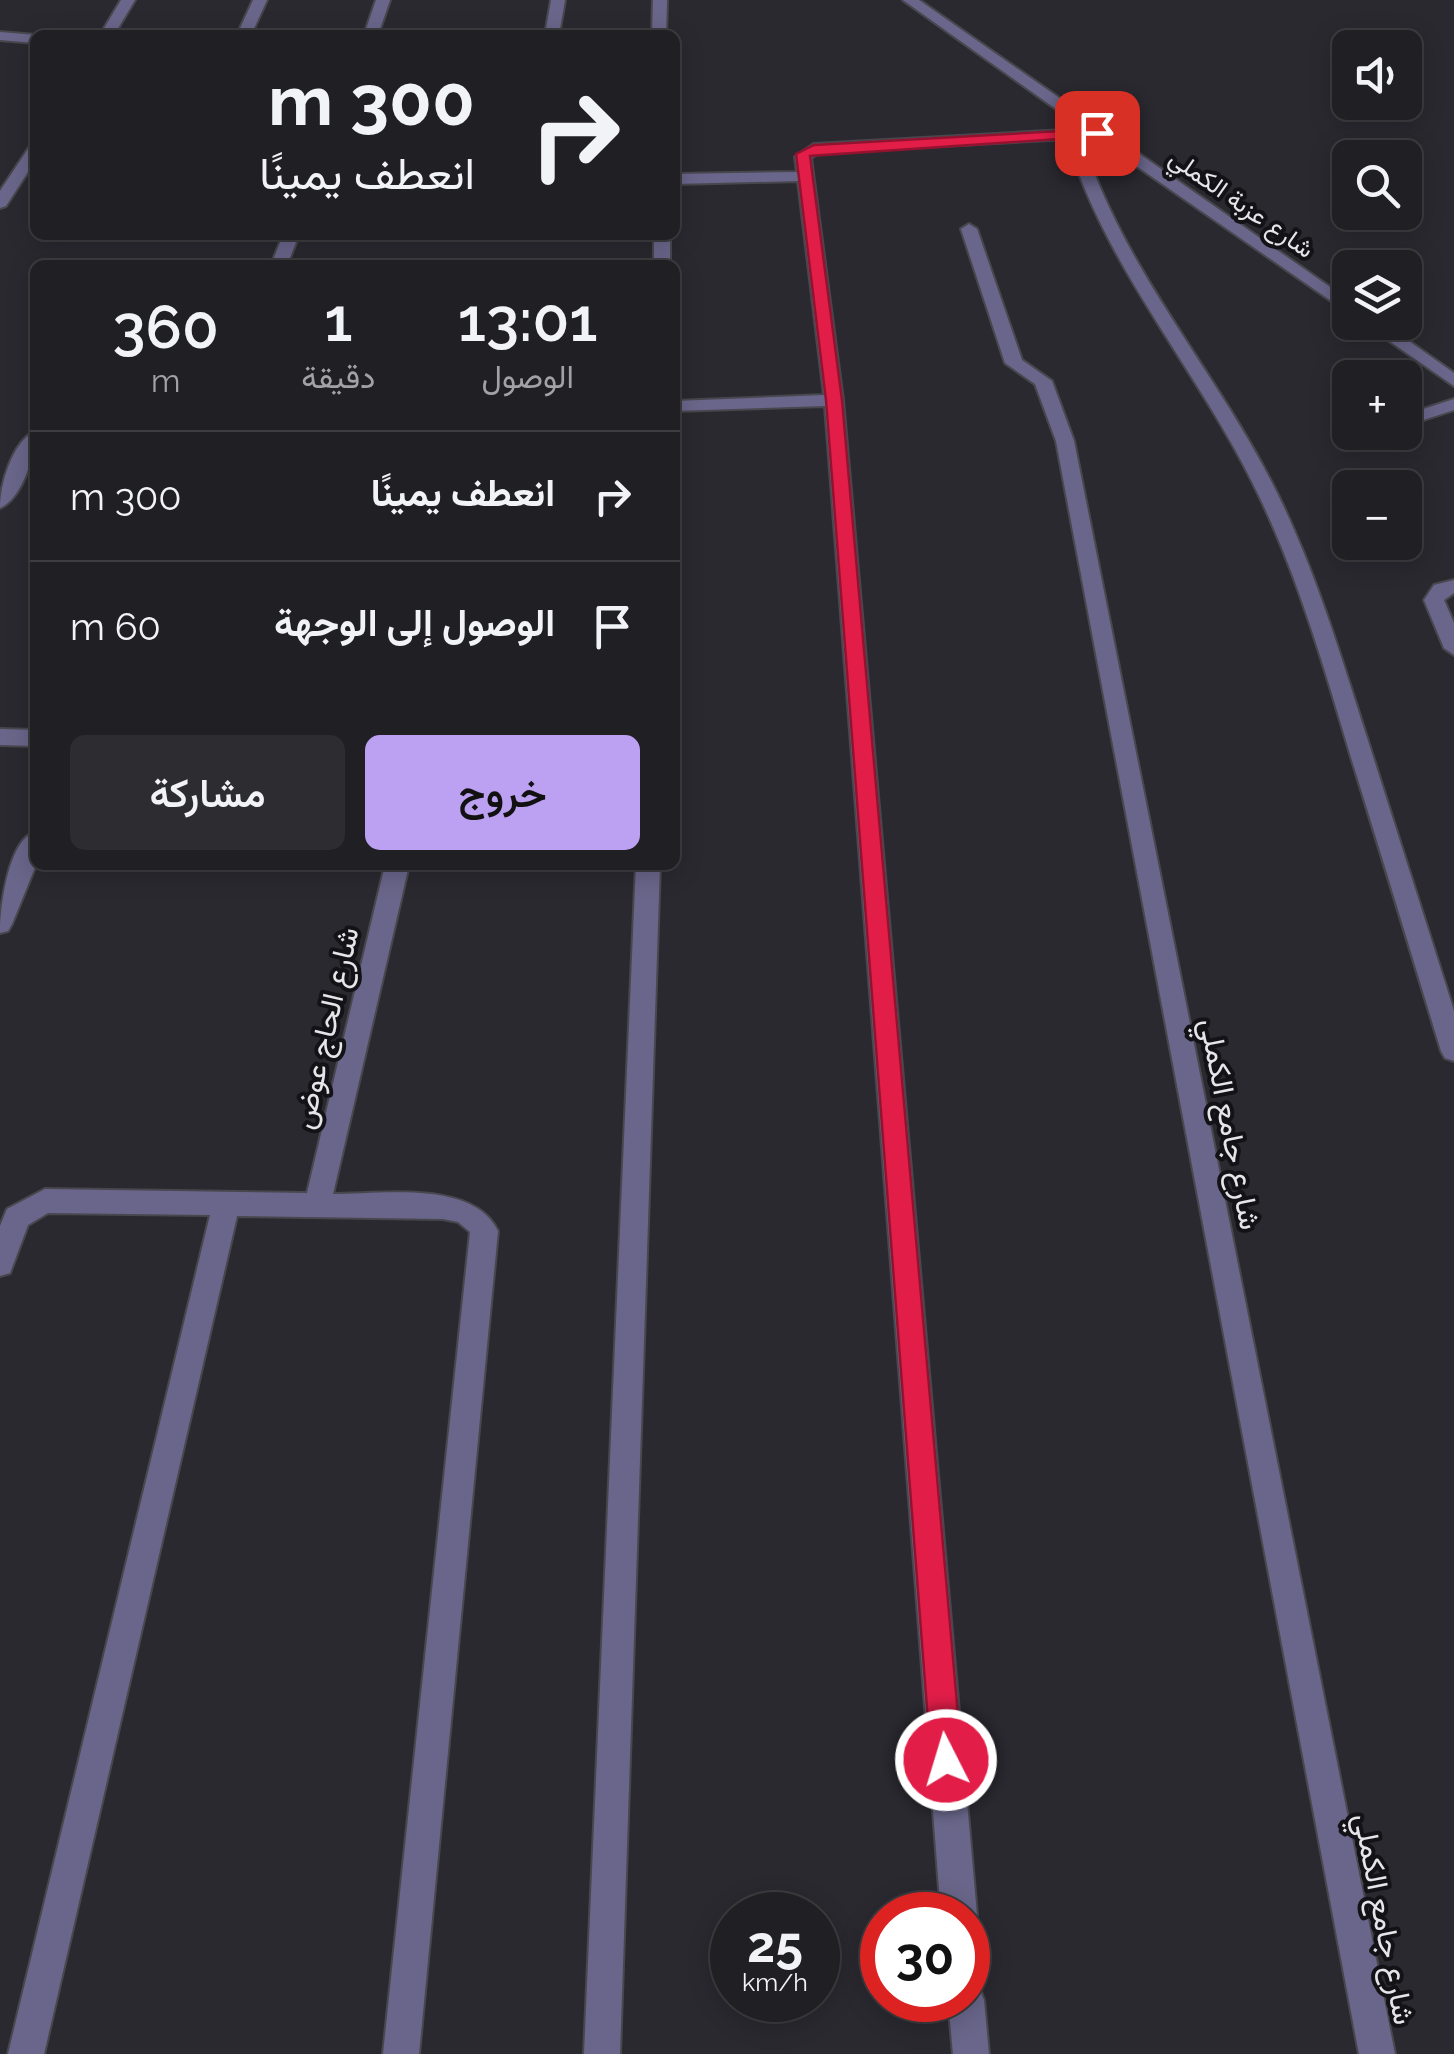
<!DOCTYPE html>
<html lang="ar">
<head>
<meta charset="utf-8">
<style>
	:root { --surface:#201f24; --page:#2d2c31; --text:#f1f3f6; --muted:#a2a2a6; --line:#3d3d41; --accent:#bca0f2 }
	body { margin:0; font-family:Raleway,Vazirmatn,sans-serif; background:var(--page); color:var(--text); direction:rtl; height:100vh; display:flex; flex-direction:column; font-size:38px; white-space:nowrap }
	* { box-sizing:border-box; margin:0 }
	p { font-size:32px; color:var(--muted) }
	.icon { flex:none; width:55px; height:55px; fill:none; stroke:currentColor; stroke-width:2; stroke-linecap:round; stroke-linejoin:round }
	.map { position:relative; flex:1; overflow:hidden; direction:ltr }
	.drawer { position:absolute; left:30px; top:260px; width:650px; height:610px; display:flex; flex-direction:column; background:var(--surface); border-radius:15px; box-shadow:0 5px 25px #0003,0 0 0 2px var(--line); direction:rtl }
	.drawer>* { flex:none }
	.top-card { position:absolute; left:30px; top:30px; width:650px; height:210px; border-radius:15px; box-shadow:0 5px 25px #0003,0 0 0 2px var(--line); direction:rtl; background:#201f24; color:var(--text); overflow:hidden }
	.buttons { position:absolute; left:1332px; top:30px; display:grid; gap:20px }
	.buttons a { display:grid; place-items:center; width:90px; height:90px; border-radius:15px; background:var(--surface); box-shadow:0 5px 25px #0003,0 0 0 2px var(--line); font-size:50px }
	.speed { position:absolute; left:710px; top:1892px; display:flex; gap:20px; font-size:50px; font-weight:700; text-align:center }
	.speed>* { display:grid; place-content:center; width:130px; height:130px; border-radius:50%; background:var(--surface); box-shadow:0 5px 25px #0003,0 0 0 2px var(--line); line-height:1 }
	.speed small { font-size:25px; font-weight:400 }
	.speed .limit { border:15px solid #d22; background:#fff; color:#111 }
	.pin { position:absolute; display:grid; place-items:center; width:85px; height:85px; color:#fff; margin:-42px; border-radius:20px; box-shadow:0 5px 15px #0006 }
	.me { position:absolute; width:110px; margin:-55px; rotate:355deg; stroke-linejoin:round; filter:drop-shadow(0 0 8px #0008) }
	.turn { display:flex; align-items:center; gap:35px; height:210px; padding:0 40px; font-size:45px }
	.turn .icon { width:130px; height:130px; stroke-width:2.5 }
	.turn b { display:block; font-size:70px; line-height:85px }
	.eta { display:flex; justify-content:space-evenly; align-items:center; height:170px; text-align:center }
	.eta b { font-size:60px; font-weight:600; line-height:70px }
	.cta { display:flex; gap:20px; margin-top:auto; padding:20px 40px }
	.cta a { flex:1; height:115px; border-radius:15px; background:var(--accent); color:#111; font-size:40px; font-weight:600; line-height:115px; text-align:center }
	.cta a+a { background:var(--page); color:var(--text) }
	ul { padding:0; list-style:none }
	li { display:flex; align-items:center; gap:30px; height:130px; padding:0 40px; border-top:2px solid var(--line) }
	li div { flex:1 }
	li b { display:block; font-size:38px }
	li em { font-style:normal }
	.map>svg:first-child { display:block }
	.lines { fill:none; stroke-linecap:round; stroke-linejoin:round }
	.minor-casing { stroke:#48474e; stroke-width:4 }
	.minor { fill:#6a668b; fill-rule:evenodd }
	.route { fill:#e11d48; stroke:#92132f; stroke-width:2.5 }
	.labels { text-anchor:middle; stroke-width:8; stroke-linejoin:round; paint-order:stroke }
	.far-street-label { font-size:25px; fill:#e5e5ea; stroke:#131216 }
	.street-label { font-size:30px; fill:#e5e5ea; stroke:#131216 }
</style>
</head>
<body>
<div class="map">
<svg width="1454" height="2054" viewBox="0 0 1454 2054">
	<rect width="100%" height="100%" fill="#2a2930"/>
	<g class="lines">
		<defs>
			<path id="minor" d="M121,0h14l-21,35h-14z
				M253,0h14l-16,35h-14z
				M376,0h14l-12,35h-14z
				M551,0h14l-6,35h-14z
				M653,0h14l-1,35h-14z
				M903,0h16l431,301v13l-254,-176h-14c41,133 136,234 196,357 39,80 64,165 91,249 28,89 57,178 85,267v50l-9,-3 -4,-7c-30,-99 -60,-198 -91,-297 -26,-87 -51,-174 -90,-256 -58,-124 -153,-226 -193,-359l-249,14 -7,5 32,242 134,1515 -9,14v-14h-27l-116,-1509 -150,5v-10l149,-6 -26,-214 -123,3v-10l122,-2 -2,-15 19,-13 270,-15z
				M0,32l36,3 -1,8 -35,-3z
				M35,144v17l-29,45 -6,2v-17l30,-45z
				M969,224l8,5 45,131 30,21 22,60 321,1613h-36l-303,-1613 -21,-57 -30,-21 -44,-134z
				M283,235h16l-12,30h-16z
				M654,235h16v30h-16z
				M1362,322h20l72,51v13z
				M1454,399v11l-49,16v-11z
				M35,431c0,23 -12,67 -35,77 0,-23 12,-66 35,-77z
				M1454,580v13l-10,7 10,23v32l-10,-7 -20,-48 10,-15z
				M0,729l35,1v16l-35,-1z
				M35,832l1,33 -24,59 -4,7 -8,2c0,-24 8,-93 35,-101z
				M385,865h24l-76,329c49,0 141,-14 165,37l-79,823h-36l87,-822 -12,-10 -15,-3 -206,-3 -193,838h-36l202,-839 -162,-2 -20,12 -18,48 -10,3v-50l7,-17 38,-20 262,4z
				M636,865h24l-40,1189h-36z
				M968,1983l11,4 5,13 5,54h-36l-5,-54h20z"/>
		</defs>
		<use href="#minor" class="minor-casing"/>
		<use href="#minor" class="minor"/>
	</g>
	<path class="route" d="M1097,129l5,1v6l-292,20 32,244 120,1360 -5,10 -11,5 -10,-5 -5,-10 -105,-1360 -30,-246 18,-9z"/>
	<g class="labels">
		<g class="far-street-label">
			<text transform="translate(1242 203) rotate(35)" y="9">شارع عزبة الكملي</text>
		</g>
		<g class="street-label">
			<text transform="translate(326 1028) rotate(-77)" y="10">شارع الحاج عوض</text>
			<text transform="translate(1230 1124) rotate(79)" y="10">شارع جامع الكملي</text>
			<text transform="translate(1384 1919) rotate(79)" y="10">شارع جامع الكملي</text>
		</g>
	</g>
</svg>
<div class="buttons">
<a><svg class="icon" aria-label="sound" viewBox="0 0 24 24"><path d="M4 9h4l5-4v14l-5-4H4zM17 9q2 3 0 6"/></svg></a>
<a><svg class="icon" aria-label="search" viewBox="0 0 24 24"><circle cx="10" cy="10" r="6"/><path d="M15 15l6 6"/></svg></a>
<a><svg class="icon" aria-label="layers" viewBox="0 0 24 24"><path d="M12 4l9 5-9 5-9-5zM3 14l9 5 9-5"/></svg></a>
<a>+</a>
<a>−</a>
</div>
<div class="speed"><div>25<small>km/h</small></div><div class="limit">30</div></div>
<div class="pin" style="left:1097px;top:133px;background:#d93025"><svg class="icon" aria-label="arrive" viewBox="0 0 24 24"><path d="M6 21V4h12l-3 4 3 4H6"/></svg></div>
<svg class="me" style="left:946px;top:1760px" viewBox="-20 -20 40 40"><circle r="17" fill="#e11d48" stroke="#fff" stroke-width="3"/><path d="M0-11L8 9 0 5-8 9z" fill="#fff"/></svg>
<div class="top-card">
<div class="turn"><svg class="icon" aria-label="right" viewBox="0 0 24 24"><path d="M7 20v-9h11M14 6l5 5-5 5"/></svg><div><b>300 m</b>انعطف يمينًا</div></div>
</div>
<section class="drawer">
<div class="eta">
<div><b>13:01</b><p>الوصول</p></div>
<div><b>1</b><p>دقيقة</p></div>
<div><b>360</b><p>m</p></div>
</div>
<ul>
<li><svg class="icon" aria-label="right" viewBox="0 0 24 24"><path d="M7 20v-9h11M14 6l5 5-5 5"/></svg><div><b>انعطف يمينًا</b></div><em>300 m</em></li>
<li><svg class="icon" aria-label="arrive" viewBox="0 0 24 24"><path d="M6 21V4h12l-3 4 3 4H6"/></svg><div><b>الوصول إلى الوجهة</b></div><em>60 m</em></li>
</ul>
<div class="cta"><a>خروج</a><a>مشاركة</a></div>
</section>
</div>
</body>
</html>
